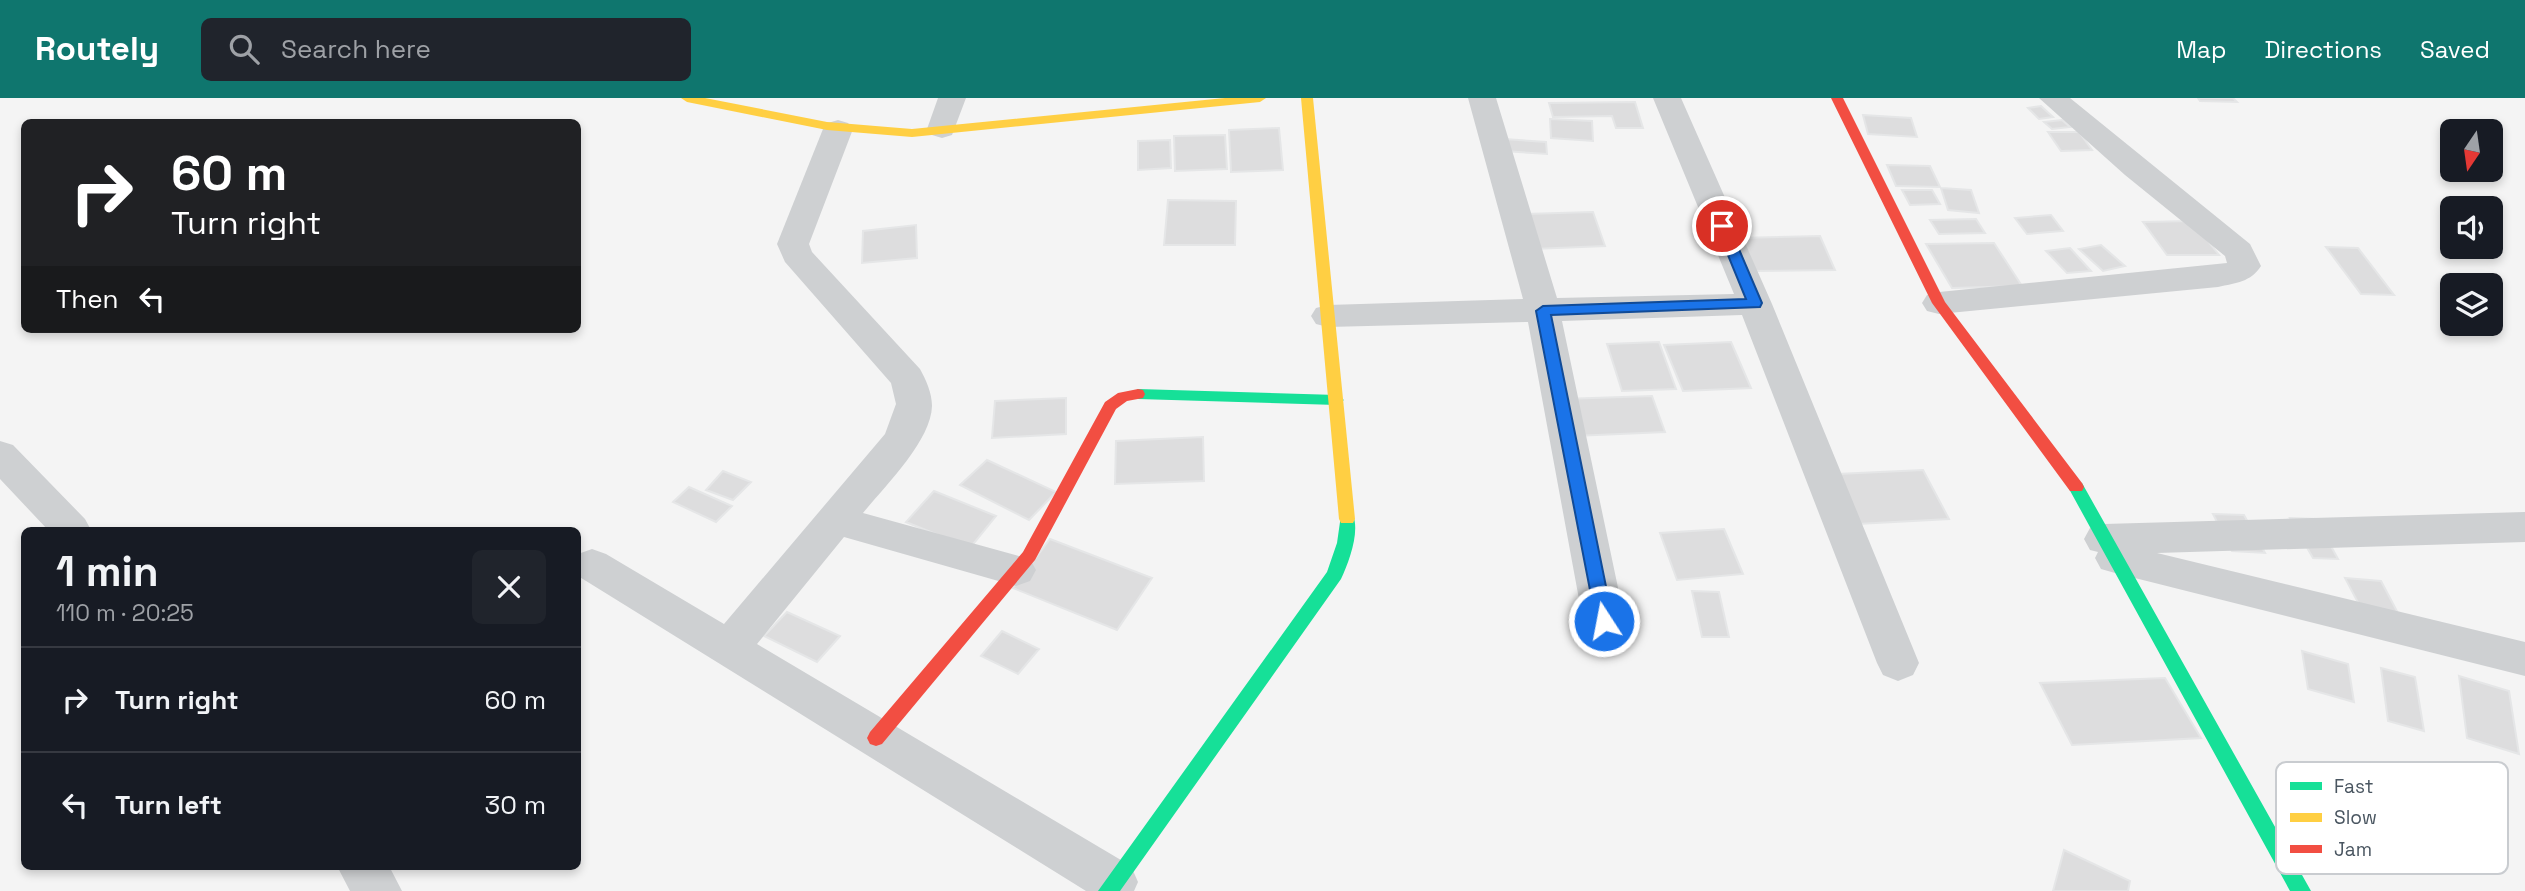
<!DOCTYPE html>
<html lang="en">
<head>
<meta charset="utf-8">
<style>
	:root { --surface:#171b24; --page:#20242c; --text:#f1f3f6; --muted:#9ea1a6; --line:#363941; --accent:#0f766e }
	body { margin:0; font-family:"Space Grotesk",sans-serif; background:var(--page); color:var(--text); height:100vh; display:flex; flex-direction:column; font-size:26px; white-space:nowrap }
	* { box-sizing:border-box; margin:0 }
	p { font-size:23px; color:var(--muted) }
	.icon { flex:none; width:38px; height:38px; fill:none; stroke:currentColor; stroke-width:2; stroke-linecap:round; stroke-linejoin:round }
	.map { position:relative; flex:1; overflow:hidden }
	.sheet { position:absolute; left:21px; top:429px; width:560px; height:343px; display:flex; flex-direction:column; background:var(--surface); border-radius:10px; box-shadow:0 4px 10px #0003 }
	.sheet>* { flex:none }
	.hud { position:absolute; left:21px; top:21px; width:560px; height:214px; border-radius:10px; box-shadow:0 4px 10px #0003; background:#202124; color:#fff; overflow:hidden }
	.needle { width:46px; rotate:193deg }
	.tools { position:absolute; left:2440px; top:21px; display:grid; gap:14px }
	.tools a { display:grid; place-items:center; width:63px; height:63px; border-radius:10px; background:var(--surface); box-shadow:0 4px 10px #0003; font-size:35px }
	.pin { position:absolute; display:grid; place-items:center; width:60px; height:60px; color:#fff; margin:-30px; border:4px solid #fff; border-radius:50%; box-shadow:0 2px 7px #0007 }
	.me { position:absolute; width:77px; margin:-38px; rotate:349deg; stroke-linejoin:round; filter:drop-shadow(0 0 5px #0008) }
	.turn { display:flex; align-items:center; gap:24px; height:147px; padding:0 35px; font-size:32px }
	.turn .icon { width:91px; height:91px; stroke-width:2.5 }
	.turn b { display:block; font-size:49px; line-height:60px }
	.then { display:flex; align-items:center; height:66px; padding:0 35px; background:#0003; gap:14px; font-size:26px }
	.round { display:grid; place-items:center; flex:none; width:74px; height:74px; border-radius:10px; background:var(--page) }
	.headline { display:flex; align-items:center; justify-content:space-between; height:119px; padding:0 35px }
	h1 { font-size:42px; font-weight:600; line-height:52px }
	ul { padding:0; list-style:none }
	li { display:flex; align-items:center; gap:21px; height:105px; padding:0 35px; border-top:2px solid var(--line) }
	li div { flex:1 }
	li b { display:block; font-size:26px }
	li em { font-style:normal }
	header { display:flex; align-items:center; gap:42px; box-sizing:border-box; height:98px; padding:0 35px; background:var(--accent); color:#fff }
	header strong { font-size:33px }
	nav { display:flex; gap:38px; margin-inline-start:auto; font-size:24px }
	.search { width:490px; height:63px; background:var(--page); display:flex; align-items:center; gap:18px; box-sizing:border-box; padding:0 24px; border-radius:10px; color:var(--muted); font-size:26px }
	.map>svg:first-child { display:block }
	.building { fill:#ddddde; stroke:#e5e6e7; stroke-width:2 }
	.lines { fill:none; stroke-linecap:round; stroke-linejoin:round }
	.street { fill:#ced0d2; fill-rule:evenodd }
	.fast { fill:#16e098; fill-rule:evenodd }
	.slow { fill:#ffcf43; fill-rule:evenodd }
	.jam { fill:#f24e42; fill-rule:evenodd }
	.route { fill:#1a73e8; stroke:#114b97; stroke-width:2 }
	.key { fill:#fff; stroke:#c9ccd0; stroke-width:2 }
	.key-label { font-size:19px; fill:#4a5661 }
</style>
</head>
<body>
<header>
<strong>Routely</strong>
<div class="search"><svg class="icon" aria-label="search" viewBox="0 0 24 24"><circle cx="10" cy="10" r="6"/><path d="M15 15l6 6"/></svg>Search here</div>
<nav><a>Map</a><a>Directions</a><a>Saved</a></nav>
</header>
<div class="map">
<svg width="2525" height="793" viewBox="0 0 2525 793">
	<rect width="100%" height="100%" fill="#f4f4f4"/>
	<path class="building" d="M2198,0h35l4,4 -37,-1z
		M1635,4l8,26h-27l-4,-12 -59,1 -4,-14z
		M2041,8l12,11 -14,2 -11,-11z
		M1863,17l48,3 6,19 -49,-3z
		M1550,21l42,2 1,20 -42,-3z
		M2062,22l8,7 -18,2 -8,-7z
		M1279,30l4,42 -52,2 -2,-42z
		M2048,34h31l13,18 -31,1z
		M1225,37l2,34 -52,2 -1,-35z
		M1504,41l42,3 1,12 -43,-3z
		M1170,42l1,28 -33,2v-29z
		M1887,67l43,1 10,21 -44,-1z
		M1941,90l30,2 8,23 -31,-3z
		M1902,92h30l8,14 -30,1z
		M1168,102l68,1 -1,44h-71z
		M1593,114l12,34 -72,3 -11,-35z
		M2051,117l12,16 -36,3 -12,-16z
		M1976,121l9,14 -46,1 -9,-14z
		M2192,123l27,34h-52l-24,-33z
		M916,127l1,33 -55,5 1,-32z
		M1820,138l15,34 -84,1 -14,-33z
		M1994,145l28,43 -70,2 -26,-44z
		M2101,147l24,21 -22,5 -24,-22z
		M2326,149l32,1 36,47 -33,-1z
		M2070,150l21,23 -24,2 -21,-22z
		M1659,244l17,47 -54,2 -15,-47z
		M1731,244l20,46 -68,3 -19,-46z
		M1652,298l13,36 -91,4 -11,-37z
		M1066,300v36l-74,4 3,-37z
		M1203,339l1,44 -89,3 1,-43z
		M987,362l69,32 -27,28 -69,-35z
		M1923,372l26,49 -110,6 -23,-50z
		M723,373l28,11 -18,18 -27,-10z
		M689,389l43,19 -16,16 -43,-20z
		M934,393l62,25 -26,32 -64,-26z
		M2213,416l31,1 21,38 -33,-2z
		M2290,420l26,1 22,40 -25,-1z
		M1724,431l19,45 -66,6 -17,-47z
		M1050,441l102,39 -35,52 -104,-42z
		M2345,480l36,3 27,51 -36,-3z
		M1692,493l27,1 10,45h-27z
		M787,514l53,24 -23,26 -53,-26z
		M1002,533l37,18 -21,25 -37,-18z
		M2302,553l46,13 6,38 -46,-13z
		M2381,570l34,9 9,54 -36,-10z
		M2459,578l50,15 10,63 -52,-16z
		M2165,580l36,60 -129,7 -32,-62z
		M2064,752l66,31 -2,10h-75z"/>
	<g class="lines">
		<path class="street" d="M938,0h28l-14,37 -10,3 -10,-3 -5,-6z
			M1468,0h28l61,200 177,-4 -81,-196h28l91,206 147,359 -6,12 -15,6 -15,-6 -6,-12 -135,-348 -180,6 63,300 -6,12 -15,5 -15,-5 -6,-12 -55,-299 -200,5 -12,-3 -5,-8 5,-8 12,-3 195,-6z
			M2039,0h31l180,146 11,22c-10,16 -25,17 -43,21l-279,27 -12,-3 -5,-8 5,-8 12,-3 288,-29 -2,-7 -100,-81z
			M838,22l10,3 5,6 -44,115 3,8 108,117c6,11 12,24 12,37 -1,35 -47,80 -69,107l167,46 6,11 -6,11 -14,5 -172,-49 -87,107 374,222 7,16 -4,9h-48l-508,-315v-22l14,-5 14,5 118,70 161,-190 11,-30 -5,-21 -106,-121 -8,-18 46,-115 5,-6z
			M0,343l13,4 72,74 6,11h-43l-48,-51z
			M2525,414v30l-368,11 368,89v34l-410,-103 -14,-4 -6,-11 3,-6 -8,-2 -6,-11 6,-11 14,-4z
			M337,768h52l13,25h-52z"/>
		<path class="fast" d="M1138,291l199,6 7,5 -7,5 -199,-6 -7,-5z
			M2076,383l6,2 229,408h-21l-222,-404z
			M1347,415l6,2c7,17 -4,47 -12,64l-221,312h-22l229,-319 10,-29 4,-28z"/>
		<path class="slow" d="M681,0h24l122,24 85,7 313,-31h41l-6,4 -348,35 -85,-7 -140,-28z
			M1301,0h12l42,421 -2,4h-12l-2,-4z"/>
		<path class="jam" d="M1831,0h12l102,204 137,181 2,4 -2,4h-12l-138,-188z
			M1138,291l5,1 2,4 -2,4 -16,3 -11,8 -81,151 -153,184 -6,2 -6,-2 -3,-6 3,-6 153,-180 82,-150 13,-9z"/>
	</g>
	<path class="route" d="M1722,124l7,4 33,77 -2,4 -209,8 62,306 -3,4h-12l-2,-4 -60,-310 7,-5 203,-7 -30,-73z"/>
	<rect x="2276" y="664" width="232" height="112" rx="10" class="key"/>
	<rect x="2290" y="684" width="32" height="8" fill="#16e098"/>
	<rect x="2290" y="715" width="32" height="9" fill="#ffcf43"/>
	<rect x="2290" y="747" width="32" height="8" fill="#f24e42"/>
	<g class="key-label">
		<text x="2334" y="695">Fast</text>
		<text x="2334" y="726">Slow</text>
		<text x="2334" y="758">Jam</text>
	</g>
</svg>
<div class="tools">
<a><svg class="needle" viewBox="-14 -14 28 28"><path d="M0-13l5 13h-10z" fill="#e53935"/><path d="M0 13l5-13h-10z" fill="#9ea1a6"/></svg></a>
<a><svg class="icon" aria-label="sound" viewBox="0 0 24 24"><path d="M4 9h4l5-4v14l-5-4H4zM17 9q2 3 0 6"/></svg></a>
<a><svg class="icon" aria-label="layers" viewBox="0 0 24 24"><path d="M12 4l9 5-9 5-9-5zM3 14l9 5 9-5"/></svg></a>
</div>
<div class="pin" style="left:1722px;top:128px;background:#d93025"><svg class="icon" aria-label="arrive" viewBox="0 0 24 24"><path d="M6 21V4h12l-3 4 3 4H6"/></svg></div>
<svg class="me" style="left:1604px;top:523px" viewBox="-20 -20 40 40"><circle r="17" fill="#1a73e8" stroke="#fff" stroke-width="3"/><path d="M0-11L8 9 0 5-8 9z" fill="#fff"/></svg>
<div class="hud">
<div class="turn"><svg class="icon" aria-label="right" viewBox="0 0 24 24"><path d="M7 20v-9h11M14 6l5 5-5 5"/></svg><div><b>60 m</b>Turn right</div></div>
<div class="then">Then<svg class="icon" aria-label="left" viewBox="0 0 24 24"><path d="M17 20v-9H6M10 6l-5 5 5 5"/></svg></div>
</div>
<section class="sheet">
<div class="headline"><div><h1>1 min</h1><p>110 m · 20:25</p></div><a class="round"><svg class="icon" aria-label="close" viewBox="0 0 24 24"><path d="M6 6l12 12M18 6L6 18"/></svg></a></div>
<ul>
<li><svg class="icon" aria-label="right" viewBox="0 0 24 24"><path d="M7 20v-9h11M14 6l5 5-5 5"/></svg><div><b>Turn right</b></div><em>60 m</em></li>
<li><svg class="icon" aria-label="left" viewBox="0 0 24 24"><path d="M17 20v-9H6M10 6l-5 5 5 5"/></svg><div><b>Turn left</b></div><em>30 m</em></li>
</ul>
</section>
</div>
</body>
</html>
